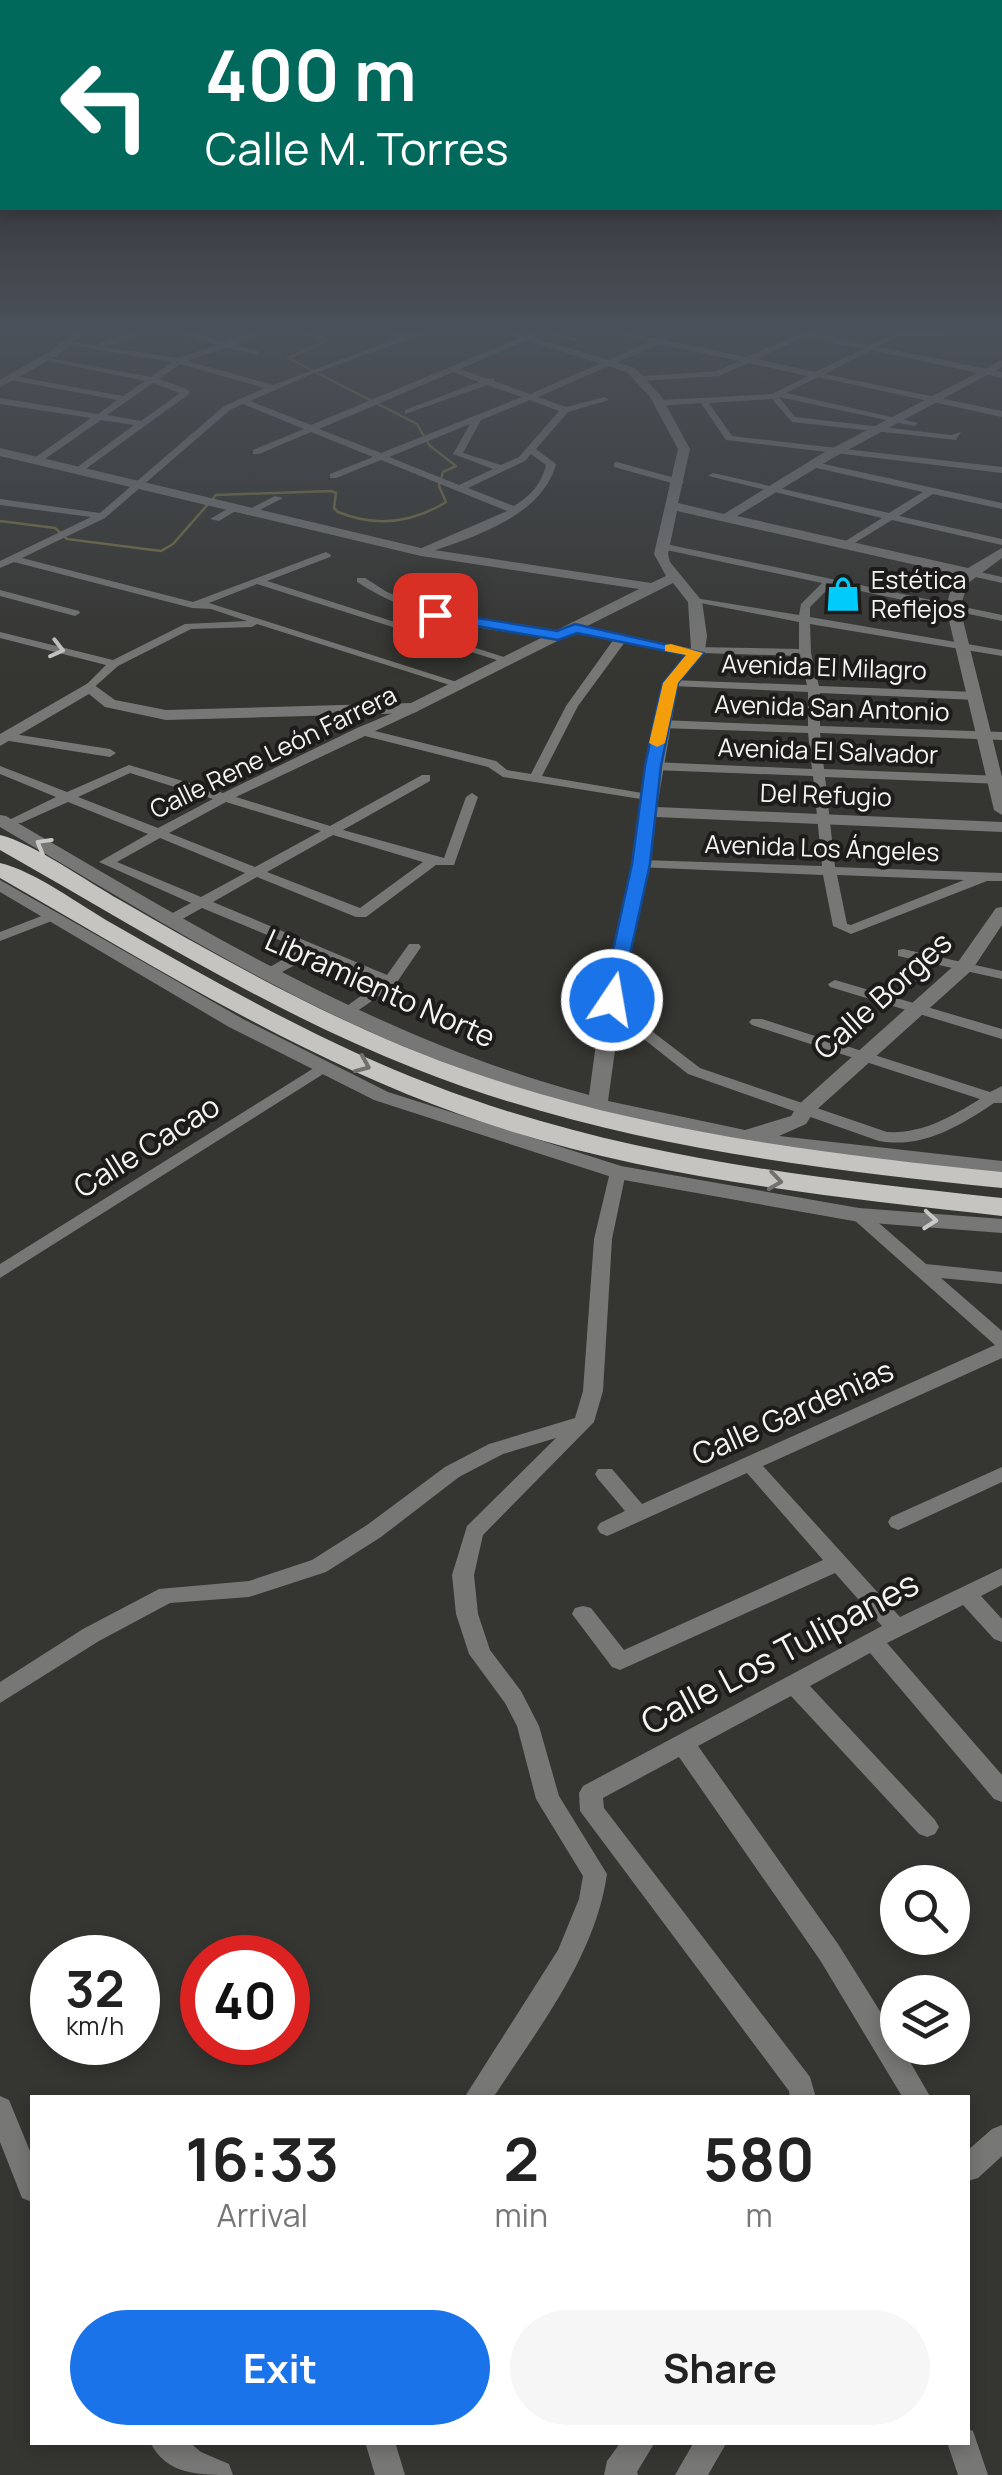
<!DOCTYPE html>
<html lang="en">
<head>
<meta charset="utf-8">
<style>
	:root { --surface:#fff; --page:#f6f6f6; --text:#222; --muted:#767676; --accent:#1a73e8 }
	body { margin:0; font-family:Manrope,sans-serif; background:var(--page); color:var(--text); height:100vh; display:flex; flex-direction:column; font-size:38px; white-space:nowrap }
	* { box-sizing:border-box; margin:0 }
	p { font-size:32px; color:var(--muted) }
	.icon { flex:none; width:55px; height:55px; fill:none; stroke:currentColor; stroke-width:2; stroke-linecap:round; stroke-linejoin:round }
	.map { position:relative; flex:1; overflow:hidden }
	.sheet { position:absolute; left:30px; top:2095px; width:940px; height:350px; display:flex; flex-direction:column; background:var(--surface); border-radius:0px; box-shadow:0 5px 15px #0003 }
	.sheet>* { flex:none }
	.hud { position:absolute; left:0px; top:0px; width:1002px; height:210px; box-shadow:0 5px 15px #0003; background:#00695c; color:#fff; overflow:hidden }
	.fabs { position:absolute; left:880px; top:1865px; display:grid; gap:20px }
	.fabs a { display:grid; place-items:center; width:90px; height:90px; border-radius:50%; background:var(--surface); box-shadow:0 5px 15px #0003; font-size:50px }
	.speed { position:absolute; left:30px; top:1935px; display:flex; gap:20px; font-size:50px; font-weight:700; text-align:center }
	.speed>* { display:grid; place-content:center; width:130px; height:130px; border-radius:50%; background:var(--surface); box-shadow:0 5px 15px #0003; line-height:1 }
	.speed small { font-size:25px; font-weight:400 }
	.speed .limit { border:15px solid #d22; background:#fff; color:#111 }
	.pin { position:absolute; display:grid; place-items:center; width:85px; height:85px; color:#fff; margin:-42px; border-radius:20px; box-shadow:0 5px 15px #0006 }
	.me { position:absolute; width:110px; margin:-55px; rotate:12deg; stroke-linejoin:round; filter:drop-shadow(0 0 8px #0008) }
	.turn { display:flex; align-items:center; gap:35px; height:210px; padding:0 40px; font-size:45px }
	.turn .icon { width:130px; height:130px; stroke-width:2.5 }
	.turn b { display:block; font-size:70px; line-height:85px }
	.eta { display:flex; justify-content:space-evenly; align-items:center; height:170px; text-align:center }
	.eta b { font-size:60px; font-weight:700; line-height:70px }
	.action { display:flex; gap:20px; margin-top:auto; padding:20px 40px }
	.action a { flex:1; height:115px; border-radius:60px; background:var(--accent); color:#fff; font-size:40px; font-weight:700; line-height:115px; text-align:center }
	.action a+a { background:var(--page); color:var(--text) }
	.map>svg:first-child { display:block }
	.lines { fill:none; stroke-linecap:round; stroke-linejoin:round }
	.stream { stroke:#767042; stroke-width:2.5 }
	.minor { fill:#777775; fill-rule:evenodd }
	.tertiary { fill:#777775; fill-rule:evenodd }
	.trunk { fill:#c5c4c0; fill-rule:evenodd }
	.oneway { stroke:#c8c8c6 }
	.oneway2 { stroke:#71706e }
	.route { fill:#1a73e8; stroke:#114b97; stroke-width:2.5 }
	.slow { fill:#f59e0b }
	.labels { text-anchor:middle; stroke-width:8; stroke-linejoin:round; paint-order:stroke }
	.far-poi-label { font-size:25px; fill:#f4f4f1; stroke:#1d1c1b; text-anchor:start }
	.far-street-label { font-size:25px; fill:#f4f4f1; stroke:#1d1c1b }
	.street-label { font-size:30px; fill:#f4f4f1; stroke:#1d1c1b }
	.near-street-label { font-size:35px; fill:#f4f4f1; stroke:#1d1c1b }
</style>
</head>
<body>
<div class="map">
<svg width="1002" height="2475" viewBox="0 0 1002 2475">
	<rect width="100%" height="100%" fill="#353531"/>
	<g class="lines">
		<path class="stream" d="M0,521l55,7 12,11 94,12 12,-7 43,-49 115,-4 5,2 -2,15 4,4c37,15 74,11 108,-10l-7,-16 4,-14 13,-6 -27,-21 -12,-21 -129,-66 40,-18 -47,-13"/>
		<path class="minor" d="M0,327h13l-13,4z
			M152,327h17l56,15 46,-15h11l-48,18 24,6v4l-32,-7 -39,13 86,24 126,-47 -40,-11c17,0 35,10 51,7 12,-1 20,-7 33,-7l-131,47 -62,27 61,24 235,-98h10l-7,4 31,8 -4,2 -35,-7 -81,35 27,10 7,-1v3l36,13 120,-52 -63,-15c23,0 45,11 67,11 13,0 25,-11 40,-11l-28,13 80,17 65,-28 4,2 -3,2 57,12 29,-13h45l10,-5h9l-17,9h-46l-21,11 124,25v6l-131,-28 -46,24 177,37v6l-184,-40 -32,16 132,30 -4,3 -135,-29 16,20 156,18 10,-3 -5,8 -164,-18 -20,-23 -63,4 23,33 270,31v6l-276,-33 -25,-37 -41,3 -4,-3 4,-3 112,-6 36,-18 -60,-13 -29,13 -79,5 3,-5 74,-5 22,-10 -80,-17 -121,53 28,10 39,-10 4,3 -41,12 -32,37 20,15c-14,54 -88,75 -135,91l-5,-3 1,-2 90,-39 -126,-51 -45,18h-6v-4l43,-17 -62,-25 -52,22h-6v-4l51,-21 -61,-25 -13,6 -125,108 -83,40 171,44 133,-50 5,3 -1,2 -63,24 249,80 -10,2 -249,-79 -48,19 257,82 -10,2 -199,-63 -5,3 -61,2 -73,37 -28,25 -6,-4 22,-22 -106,-27v-6l113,28 72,-36 62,-3 -36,-12 -19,-1 -178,-46 -14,6v-7l91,-44 -91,-12v-6l100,14 124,-107 41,-18 -85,-24 -21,15 30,11v4l-109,79 -8,-2 62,-46 -33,-5 -62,43h-6v-4l58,-41 -91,-14v-6l98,16 19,-14 -106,-20 -3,-5 115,21 22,-15 -106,-22 4,-2 108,20 21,-15 -108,-18 4,-2 32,4v-3zM160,329l57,16 -39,13 -74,-11zM805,337l58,12 -48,23 -59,-13zM453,372l26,10 -74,28v4l82,-29 35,12 -141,56 -62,-24zM153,383l27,10 -39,28 -34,-6zM530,400l29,11 -40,46 -18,8 -38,-12 18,-33zM470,424l-17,30 40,15 -34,16 -70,-28zM531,454l15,11c-5,20 -15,30 -32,41l-46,-18 57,-27z
			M617,462l65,18 2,2 -5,3 -65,-18v-4z
			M815,462l187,41v6l-69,-15 -34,22 103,23v6l-110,-25 -44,27 -5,-3 1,-2 38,-24 -174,-42 5,-3 176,40 34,-21 -111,-25v-4z
			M275,496l8,2 -33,17 -8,-2z
			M229,508l8,2 -18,11 -9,-2z
			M661,543l341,72v6l-170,-36 -22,22v10l192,33v6l-192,-32 1,29 8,33 157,6 6,4 -6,4 -156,-7v33l182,6v8l-182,-7 4,36 178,7v8l-177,-7 10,90 167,6v8h-15l-136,53 -18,-8 -10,-51 -187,-8v-6l5,-1 181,6 -9,-90 -160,-6 -6,-4 6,-4 159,7 -4,-36 -147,-5 -6,-4 6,-4 147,6v-34l-137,-6 -6,-3 6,-3 136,5 -7,-29 -99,-3 -5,3 -71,-14 -47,64 -36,70 106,18 6,4 -1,3 -150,-24 -15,-10 -123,-31 -129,61 94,29 92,-51h8v6l-87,49 101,28 22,-61 6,-4 6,4 -24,68h-18l-70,52h-10l-99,-40 -44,25 174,73 22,-31h10l2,3 -26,38 -45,31 -5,2 -8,-5 42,-30 -66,-28 -40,22h-10v-6l38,-22 -99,-41 -25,14h-10v-6l24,-13 -92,-41 49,-28 -80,-32 -47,21h-10l-2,-3 47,-23 -56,-23v-8l67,26 62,-27 94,28 134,-65 57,-24 4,1v6l-43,20 121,30 11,9 24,4 35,-68 48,-67 -43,-9 -2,-2 6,-3 118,24 5,-2 101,2v-27l-109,-21 5,-3 104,17 2,-11 21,-21 -165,-35v-4zM130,773l83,26 -55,29 -80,-31zM226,802l95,29 -66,36 -86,-34zM333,835l90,27 -63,46 -93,-36zM160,838l85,35 -44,24 -84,-35zM837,875l127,5 -113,45 -4,-1z
			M971,570l31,7v6l-35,-8 -1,-2z
			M357,578h8l22,14 47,20 47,10 77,11 6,3 -6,3c-71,-9 -139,-17 -201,-57z
			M0,590l79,21 1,2 -5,3 -75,-20z
			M7,733l103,16 6,4 -6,4 -107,-17v-6z
			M52,912l7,4 -2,3 -57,22v-9z
			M903,949l99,22v8l-104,-23v-6z
			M835,980l167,49v10l-172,-52 -2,-3z
			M612,996l5,1 19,22 64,49 187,64c35,2 64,-15 93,-33l-228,-74 -3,-3 3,-3h10l228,73 12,-6v17h-8c-34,23 -72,46 -115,38l-191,-67 -62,-49 -21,-25z
			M322,1063l6,2 2,3 -2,3 -328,207v-14z
			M618,1167l8,5 -14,67 -9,152 -9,31 -111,113 -9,40 4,39 12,36 31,41 18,35 20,70 48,78c-12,84 -69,154 -114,224h-29l94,-148 21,-51 4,-23 -47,-77 -19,-73 -12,-23 -36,-49 -13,-40 -4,-39 15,-49 89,-88 -53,16 -44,23 -78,60 -55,35 -77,25 -79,6 -71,38 -99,62v-21l83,-53 76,-40 90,-8 63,-21 55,-35 78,-58 44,-23 86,-26 8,-27 11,-152 16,-67z
			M859,1210l6,1 61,53 76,8v12l-61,-6 61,53v27l-239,108 137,151 102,-49v17l-21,11 21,23v23l-8,-3 -31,-34 -76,38 115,132v27l-8,-3 -124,-146 -60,33 125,134 4,7 -4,7 -8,3 -8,-3 -128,-138 -93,50 140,198 60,96v8h4l29,50h-28l-83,-138 -141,-203 -76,41 1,10 206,269 6,21h-26l-1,-7 -209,-280 -1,-18 4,-7 299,-160 -47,-53 -215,97 -8,-3 -40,-53 3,-6 8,-2 8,2 33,42 199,-90 -76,-87 -133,60 -7,3 -7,-3 -3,-5 3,-5 25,-12 -27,-32 -3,-5 3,-5h14l30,35 353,-159 -142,-126 -3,-4 3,-4z
			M1002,1467v15l-97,45 -7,3 -7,-3 -3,-5 3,-5z
			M0,2096l9,4 23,56v46l-10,-4 -22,-56z
			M1002,2125v31l-24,22 -10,3v-31l24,-21z
			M968,2429l5,2 15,44h-30l-11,-33h21z
			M150,2442h39l12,10 28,12 4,11c-34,0 -67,0 -83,-33z
			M365,2442h30l10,33h-30z
			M621,2442h34l-18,30 1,3h-34l3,-14z
			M694,2442h33l-19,33h-33z"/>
		<path class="tertiary" d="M80,327h11l-34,29 -57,31v-7l49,-28z
			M483,327h15l137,41 26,28 29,53 -12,54 46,11 99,-61 179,-93v7l-171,92 -94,57 231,52 34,-20v10l-34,25 -8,25 42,169v38l-8,-5 -48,-202 5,-20 9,-13 -283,-64 -9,43 2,8 32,39 5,35 -2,14 -27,34 -21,123 345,15v10l-346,-15 -34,183 -14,101 137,29 46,-14 6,-10 161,-144 38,-54 6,-1v18l-30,45 -159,143 -7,11 -27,12 223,25v14c-206,-18 -412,-50 -604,-131 -139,-59 -268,-141 -398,-217v-12l6,1c187,109 372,223 583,279l13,-95 30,-136 21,-140 11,-41 27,-34 -3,-47 -15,-19 -259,130 -248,7 -61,-13 -16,-13 -89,52v-12l90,-52 25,18 51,10 245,-7 228,-114 -218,-33 -421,-100v-8l421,100 230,35 15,-7 -12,-22 24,-105 -28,-52 -23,-25z
			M0,880l243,139 145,73 233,74 238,42 143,11v14l-143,-11 -241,-43 -244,-79 -145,-73 -229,-135z"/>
		<path class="trunk" d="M0,835c33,8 88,47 120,65 81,47 163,93 248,131 201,91 417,119 634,141v16c-199,-20 -399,-45 -586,-119 -146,-57 -280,-142 -416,-219z
			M0,863c35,8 81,43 113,61 79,45 159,90 241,128 213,98 419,122 648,146v18c-183,-21 -369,-39 -543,-102 -162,-58 -311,-151 -459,-236z"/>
	</g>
	<defs><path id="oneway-chevron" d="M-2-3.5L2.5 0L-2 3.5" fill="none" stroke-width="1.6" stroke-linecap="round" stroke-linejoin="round" transform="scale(2.5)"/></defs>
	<g class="oneway">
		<use href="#oneway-chevron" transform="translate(57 649) rotate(14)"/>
		<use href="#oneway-chevron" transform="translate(43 845) rotate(-150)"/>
		<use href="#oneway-chevron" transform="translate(930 1220) rotate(5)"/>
	</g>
	<g class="oneway2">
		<use href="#oneway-chevron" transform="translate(363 1065) rotate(23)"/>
		<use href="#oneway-chevron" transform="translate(775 1181) rotate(8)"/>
	</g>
	<linearGradient id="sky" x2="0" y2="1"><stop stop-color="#1d1d1b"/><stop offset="0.49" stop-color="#4b515a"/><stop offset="1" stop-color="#4b515a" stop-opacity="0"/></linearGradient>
	<rect width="1002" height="673" fill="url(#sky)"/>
	<path class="route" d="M435,611l122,20 18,-7 128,29 -25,30 -17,83 -11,98 -31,140 -7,2 -10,-6 30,-136 13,-98 13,-63 5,-20 23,-28 -109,-22 -19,7 -128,-22 -2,-3z"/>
	<path class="slow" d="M671,644l32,9 -25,30 -13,60 -8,4 -8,-4 14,-60 23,-28 -21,-4v-6z"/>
	<defs>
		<symbol id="shop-bare" viewBox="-9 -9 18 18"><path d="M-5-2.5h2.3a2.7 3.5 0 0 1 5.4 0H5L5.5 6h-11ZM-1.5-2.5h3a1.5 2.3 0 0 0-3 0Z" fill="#00cbf9" stroke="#1d1c1b" stroke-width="2.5" paint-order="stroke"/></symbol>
	</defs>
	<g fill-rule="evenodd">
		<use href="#shop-bare" x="818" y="569" width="50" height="50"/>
	</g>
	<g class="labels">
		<g class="far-poi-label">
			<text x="871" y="589">Estética<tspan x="871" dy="29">Reflejos</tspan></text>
		</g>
		<g class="far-street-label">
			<text transform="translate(824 667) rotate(2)" y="9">Avenida El Milagro</text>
			<text transform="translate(832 708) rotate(2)" y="9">Avenida San Antonio</text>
			<text transform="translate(828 751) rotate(2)" y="9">Avenida El Salvador</text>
			<text transform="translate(273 752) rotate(-26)" y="9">Calle Rene León Farrera</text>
			<text transform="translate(826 795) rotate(2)" y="9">Del Refugio</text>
			<text transform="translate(822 848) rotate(2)" y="9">Avenida Los Ángeles</text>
		</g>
		<g class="street-label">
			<text transform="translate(380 989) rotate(24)" y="10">Libramiento Norte</text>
			<text transform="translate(883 996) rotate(-42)" y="10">Calle Borges</text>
			<text transform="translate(147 1147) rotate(-32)" y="10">Calle Cacao</text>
			<text transform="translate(793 1413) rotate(-24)" y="10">Calle Gardenias</text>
		</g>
		<g class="near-street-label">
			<text transform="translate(780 1653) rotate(-28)" y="12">Calle Los Tulipanes</text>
		</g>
	</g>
</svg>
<div class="fabs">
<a><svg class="icon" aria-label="search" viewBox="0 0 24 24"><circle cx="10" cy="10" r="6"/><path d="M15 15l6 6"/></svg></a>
<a><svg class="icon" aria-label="layers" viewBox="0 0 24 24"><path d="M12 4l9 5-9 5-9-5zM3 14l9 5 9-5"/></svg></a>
</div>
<div class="speed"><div>32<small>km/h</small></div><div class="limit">40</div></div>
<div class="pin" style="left:435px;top:615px;background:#d93025"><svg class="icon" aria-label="arrive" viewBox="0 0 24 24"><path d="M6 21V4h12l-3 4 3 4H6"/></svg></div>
<svg class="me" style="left:612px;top:1000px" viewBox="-20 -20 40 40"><circle r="17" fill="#1a73e8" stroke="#fff" stroke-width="3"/><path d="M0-11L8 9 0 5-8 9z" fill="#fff"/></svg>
<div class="hud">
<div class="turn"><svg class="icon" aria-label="left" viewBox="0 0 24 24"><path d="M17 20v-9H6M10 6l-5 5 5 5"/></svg><div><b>400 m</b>Calle M. Torres</div></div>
</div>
<section class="sheet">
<div class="eta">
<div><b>16:33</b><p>Arrival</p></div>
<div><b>2</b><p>min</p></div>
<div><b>580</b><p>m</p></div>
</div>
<div class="action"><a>Exit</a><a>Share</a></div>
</section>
</div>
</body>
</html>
